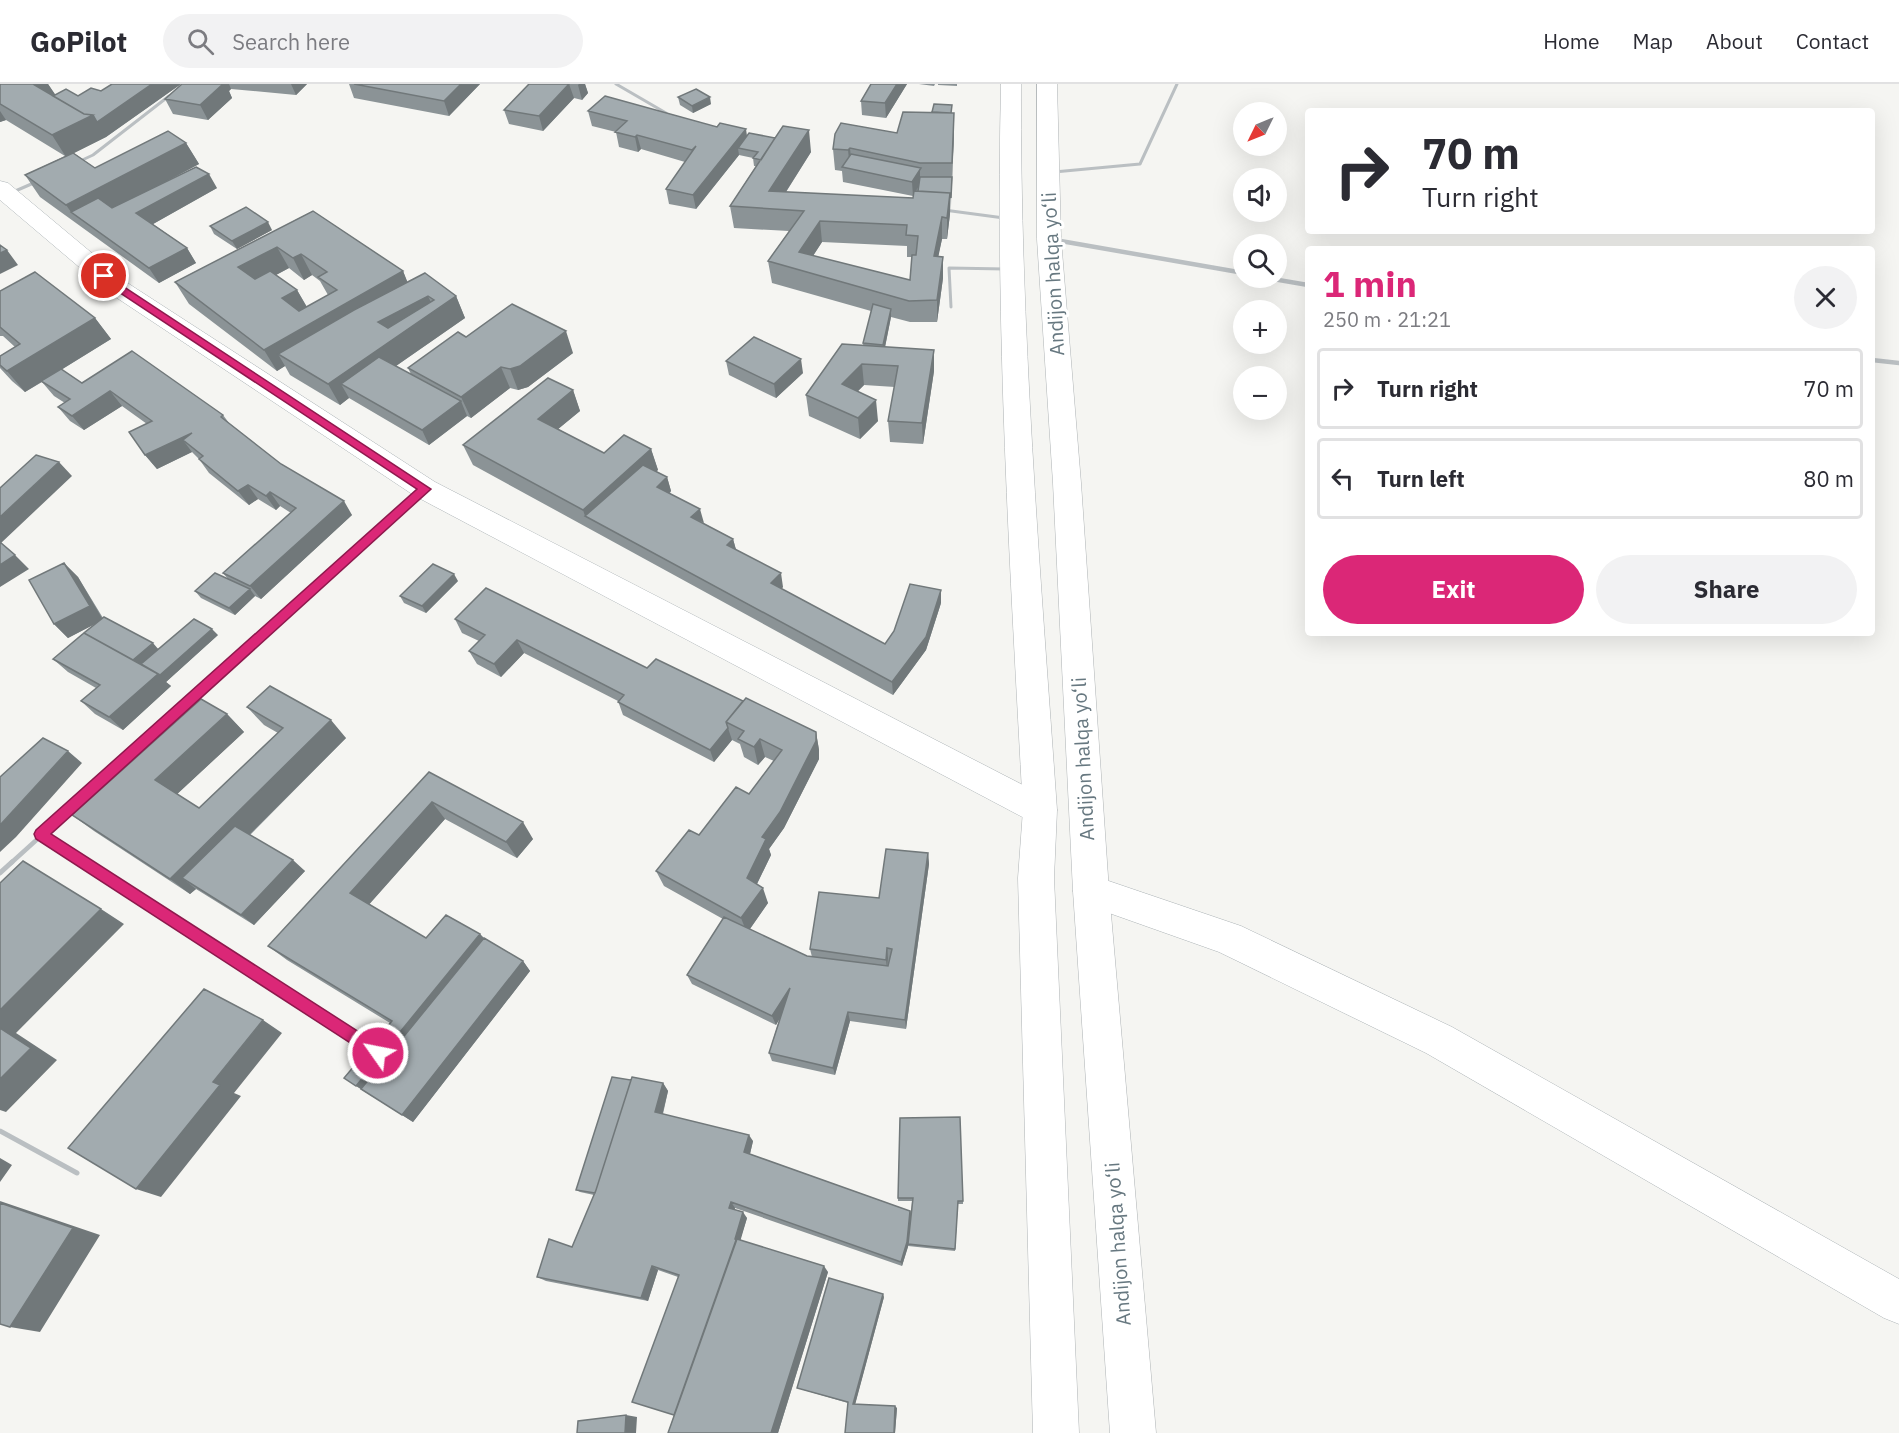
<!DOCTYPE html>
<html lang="en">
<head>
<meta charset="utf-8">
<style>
	:root { --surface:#fff; --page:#f2f2f3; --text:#2b2b33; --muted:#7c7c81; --line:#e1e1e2; --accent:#db2777 }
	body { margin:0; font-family:"IBM Plex Sans",sans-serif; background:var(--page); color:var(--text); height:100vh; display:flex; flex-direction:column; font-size:22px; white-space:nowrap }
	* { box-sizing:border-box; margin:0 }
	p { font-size:20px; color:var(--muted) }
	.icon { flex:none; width:33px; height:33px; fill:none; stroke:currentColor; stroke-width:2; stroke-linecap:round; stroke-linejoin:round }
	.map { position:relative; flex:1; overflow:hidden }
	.drawer { position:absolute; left:1305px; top:162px; width:570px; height:390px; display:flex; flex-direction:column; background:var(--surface); border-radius:6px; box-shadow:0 6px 24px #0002 }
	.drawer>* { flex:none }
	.top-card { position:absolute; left:1305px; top:24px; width:570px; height:126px; border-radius:6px; box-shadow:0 6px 24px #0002; background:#fff; color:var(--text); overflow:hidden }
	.needle { width:39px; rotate:227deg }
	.controls { position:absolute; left:1233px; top:18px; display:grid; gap:12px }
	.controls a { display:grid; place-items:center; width:54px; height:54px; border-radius:50%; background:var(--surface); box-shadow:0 6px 24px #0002; font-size:30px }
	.pin { position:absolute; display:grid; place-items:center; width:51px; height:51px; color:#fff; margin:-26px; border:3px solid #fff; border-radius:50%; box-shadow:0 2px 6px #0007 }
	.me { position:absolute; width:66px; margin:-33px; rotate:303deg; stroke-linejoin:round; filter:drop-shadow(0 0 4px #0008) }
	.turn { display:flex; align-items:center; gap:21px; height:126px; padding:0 18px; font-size:27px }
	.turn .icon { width:78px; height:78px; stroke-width:2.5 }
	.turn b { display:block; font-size:42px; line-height:51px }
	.round { display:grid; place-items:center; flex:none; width:63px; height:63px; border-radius:32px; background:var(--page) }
	.head { display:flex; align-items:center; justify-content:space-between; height:102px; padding:0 18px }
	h1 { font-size:36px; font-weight:800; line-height:45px; color:var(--accent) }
	.button { display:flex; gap:12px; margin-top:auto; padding:12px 18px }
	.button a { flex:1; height:69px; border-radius:36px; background:var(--accent); color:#fff; font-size:24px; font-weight:800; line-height:69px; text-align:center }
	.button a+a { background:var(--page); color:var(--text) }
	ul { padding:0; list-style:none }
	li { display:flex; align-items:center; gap:18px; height:81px; margin:0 12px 9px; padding:0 6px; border:3px solid var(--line); border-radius:6px }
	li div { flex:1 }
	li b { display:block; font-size:22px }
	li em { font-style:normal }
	header { display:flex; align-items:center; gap:36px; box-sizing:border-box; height:84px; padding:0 30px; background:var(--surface); border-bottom:2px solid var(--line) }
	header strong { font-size:28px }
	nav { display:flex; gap:33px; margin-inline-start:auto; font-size:21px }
	.search { width:420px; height:54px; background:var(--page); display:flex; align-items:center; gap:15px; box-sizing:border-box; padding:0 21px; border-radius:33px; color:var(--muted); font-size:22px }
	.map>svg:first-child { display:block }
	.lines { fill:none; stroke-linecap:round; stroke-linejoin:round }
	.secondary-casing { stroke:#adb4b7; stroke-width:1 }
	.highway-casing { stroke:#aeb3b5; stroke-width:1 }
	.lane-far2 { stroke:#babfc2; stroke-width:3 }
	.lane-far1 { stroke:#babfc2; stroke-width:4.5 }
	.lane { stroke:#babfc2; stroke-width:5 }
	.street { stroke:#babfc2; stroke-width:4.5 }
	.secondary { fill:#fff; fill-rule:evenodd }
	.highway { fill:#fff; fill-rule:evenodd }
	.wall { fill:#8b9396; fill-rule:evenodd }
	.shaded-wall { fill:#71787a }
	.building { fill:#a2abaf; stroke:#71787a; stroke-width:1.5; fill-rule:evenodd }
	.route { fill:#db2777; stroke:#8e194d; stroke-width:1.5 }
	.labels { text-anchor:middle; stroke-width:6; stroke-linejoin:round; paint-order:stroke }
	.street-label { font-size:20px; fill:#677880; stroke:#fff }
</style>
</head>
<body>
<header>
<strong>GoPilot</strong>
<div class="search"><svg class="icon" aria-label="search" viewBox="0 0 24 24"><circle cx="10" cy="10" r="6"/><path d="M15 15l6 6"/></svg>Search here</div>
<nav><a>Home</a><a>Map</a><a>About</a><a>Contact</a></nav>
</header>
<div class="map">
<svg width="1899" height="1349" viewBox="0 0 1899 1349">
	<rect width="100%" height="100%" fill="#f5f5f2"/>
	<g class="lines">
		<defs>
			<path id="secondary" d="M0,97l8,2 121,101 306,198 617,318 5,10 -5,10 -12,5 -12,-5 -613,-324 -304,-202 -111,-94z
				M1091,791l150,51 211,101 447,252v45l-15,-6 -458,-265 -207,-101 -141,-50 -5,-11 5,-11z"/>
			<path id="highway" d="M1001,0h20c-1,243 19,484 36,726l-3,68 25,555h-46l-15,-555 5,-68c-13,-242 -28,-483 -22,-726z
				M1037,0h20l4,155 20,244 28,408 47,542h-46l-37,-542 -20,-408 -16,-244z"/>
		</defs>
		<use href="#secondary" class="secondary-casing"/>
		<use href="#highway" class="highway-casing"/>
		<path class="lane-far2" d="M616,0l50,29
			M78,78l15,-7 76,-59
			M1054,88l86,-8 37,-80
			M13,108l23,-10
			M944,126l60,8
			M951,223l-2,-39 56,1"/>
		<path class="lane-far1" d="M41,750l45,29
			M11,779l410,-371"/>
		<path class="lane" d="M84,778l290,188
			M0,789l12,-11
			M0,1047l77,42"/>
		<path class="street" d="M1055,156l189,33
			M1267,194l41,7
			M1872,276l27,3"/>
		<use href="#secondary" class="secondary"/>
		<use href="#highway" class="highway"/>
	</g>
	<path class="wall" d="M0,0h48l7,11 23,1 23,-5 11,-7h69l-75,53 -32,16 21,15 91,-25 13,21 -31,17 49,7 -64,36 34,24 9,15 -37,20 -119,-86 -15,-22 40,-19 -59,-36 -6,2z
		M182,0h125l-11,11 -65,-6 -2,2 3,7 -24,22 -35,-6 -8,-15z
		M349,0h131l-31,32 -95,-18z
		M529,0h56l3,9 -6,7 -8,-2 -31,33 -34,-7 -5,-14z
		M871,0h36l-21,34 -24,-3 -1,-14z
		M919,0h16l-1,2z
		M938,0h19v2l-19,-1z
		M678,13l33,7 -18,9 -13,-8z
		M588,27l159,25 64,16 -25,40 127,6 1,-3 -1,1 -70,-14 -1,-11 -7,-1 -2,-21 64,-16 55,-20 2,21 -4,80 -3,25h-5l-4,17 5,22 -6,44h-27l-19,-5 -6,30 49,3v21l-11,73 -33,-2 -2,-21 7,-34 -31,-2 -6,6 20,30 -18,18 -51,-23 -3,-21 57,-50 8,-34 -99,-28 -4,-22 21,-30 -55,-3 -4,-22 26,-40h-2l-1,-8 -14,-3 -43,54 -27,-5 -3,-15 19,-27 -44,-13 -3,3 -19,-5 -3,-15 -24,-6zM822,158l85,4v11h5l-2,23 -97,-24z
		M313,127l90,60 4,11 49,14 9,22 -69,48 15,8 -3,-6 58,-31 107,16 -45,34 -10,3 -8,-2 -39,30 -4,-2 -38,29 -80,-47 -9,7 -50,-30 -5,-9 -8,5 -88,-67 -14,-22zM289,184l15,12 8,-5 8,6 8,14 -21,12 -10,-17 -21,-15z
		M210,142l62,4 -35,19 -23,-15z
		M0,207l95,27 16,21 -50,31 21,13 141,32 6,8 52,41 71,51 -91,84 -6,-3 -20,19 -34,-17 -6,-7 33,-12 -5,-6 68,-60 -11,-7 -4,4 -18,-11 -9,6 -40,-32 -10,-14 -7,-7 -35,17 -12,-14 2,-31 -25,-18 -38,24 -14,-9 -12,-14 7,-4 -11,-7 -12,-14 -17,10 -13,-11 -12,-13v-12l15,-9 -12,-11h-3z
		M726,277l77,12 -27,25 -47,-23z
		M573,306l7,21 -22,18 46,24 47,-4 7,21 -2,1 11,6 4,14 -1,2 33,30 30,16 3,11 47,37 -2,2 104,55 56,-41 -15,47 -33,45 -420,-230 -10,-20z
		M64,479l14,14 25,41 55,31 60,-14 -52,47 5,4 -48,44 -28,-16 -14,-13 15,-13 -28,-16 -15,-13 43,-36 -28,15 -14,-14z
		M458,497l-32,32 -22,-10 -4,-7z
		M455,535l192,49 96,33 73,31 3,18v9l-35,69 -15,21 2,6 -14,29 11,19 -18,26 57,27 5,1 -2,-8 69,-51 49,-45 1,11 -23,165 -56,-8 -15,54 -63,-14 -3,-8 11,-36 -4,8 -84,-41 -5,-9 36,-56 -59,-33 -8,-15 93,-77 25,-33 -9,-4 -7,8 -14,-8 -4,-13 -8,-4 -18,22 -91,-47 -5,-14 -94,-48 -23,24 -24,-13 -8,-13 10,-10 -17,-8z
		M247,623l99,31 -96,97 55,36 -51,54 -58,-36 -6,5 -96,-63 -22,-16 155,-101 17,18 -67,62 22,14 79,-75 -14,-8z
		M429,688l104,67 -16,19 -72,-39 -76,85 57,34 54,-4 4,4 39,23 7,10 -117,151 -69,-44 46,-55 -103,-63 -19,-14z
		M631,996l32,3 5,8 -5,23 90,27 -3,13 160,57 1,5 1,-15h-14v-3l2,-80 63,83v3h-5l-3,47 -47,-5 -6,20 -167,-58v2l12,8 -7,22 88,32 -50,161h-110l6,-18 4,-138 -20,-7 -10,31 -102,-20 -9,-4 35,-30 22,-52 -14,-3 -4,-2z
		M884,1213l-29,107 42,4 -2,25h-50l3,-30 -51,-15z"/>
	<path class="shaded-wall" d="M31,0h17l9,13z
		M152,0h29l-75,53 -9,-15z
		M216,0h13l2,5 -2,2 3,7 -24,22 -8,-15z
		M291,0h16l-11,11z
		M461,0h19l-31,32 -5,-15z
		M569,0l5,14 -31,33 -4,-15z
		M579,0h6l3,9 -6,7 -4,-15z
		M897,0h10l-21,34 -1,-15z
		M710,13l1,7 -18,9 -1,-7z
		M0,27l6,9 -6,2z
		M954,29v21l-2,51 -1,21z
		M93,31l13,22 -40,20 -14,-22z
		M746,45l2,14 -10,5 1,7 -43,54 -3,-14z
		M809,46l2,22 -36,57 -6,-18z
		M637,51l4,14 -3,3 -3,-15z
		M186,59l13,21 -112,59 -16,-11 -5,-7z
		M850,64l2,21h-2l-2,-19z
		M920,86v14l-7,12 -1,-14z
		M209,90l8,14 -71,40 -10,-15z
		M950,109v21l-3,25v-21z
		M942,133v22l-8,39v-22z
		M820,137l2,21 -19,29 -4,-19z
		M268,138l4,8 -35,19 -5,-8z
		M277,163l12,21 -39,21 -12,-22z
		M187,164l9,15 -37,20 -10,-15z
		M7,166l11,15 -18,9v-21z
		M301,170l11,21 -8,5 -11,-22z
		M943,173v21l-6,44v-22z
		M403,187l9,22 -134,61 7,12 -8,5 -13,-21z
		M297,206l12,21 -15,9 -12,-22z
		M428,212l7,15 21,-15 9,22 -108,75 -16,-9 8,14 -9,7 -12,-21 50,-62z
		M891,225v8l-7,35 -1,-7z
		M95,234l16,21 -86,53 -18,-21z
		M566,247l7,22 -45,34 -10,3 -8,-21z
		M934,266v21l-11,73 -1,-21z
		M801,275l2,14 -27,25 -2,-14z
		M862,280l2,21 -20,20 -2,-21z
		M501,283l9,21 -39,30 -10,-21z
		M573,306l7,21 -34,28 -8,-20z
		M110,307l12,15 -38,24 -12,-14z
		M876,316l2,21 -18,18 -2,-21z
		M461,317l6,15 -38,29 -7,-15z
		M192,349l-9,7 9,12 -35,17 -12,-14z
		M651,365l7,21 -60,53 -13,-7 -2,-6z
		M59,378l13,14 -72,68v-27z
		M667,393l4,14 -10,10 -4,-14z
		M248,401l10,14 -9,6 -11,-14z
		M270,408l10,14 -4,4 -10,-14z
		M344,417l8,14 -91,84 -11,-13z
		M700,425l4,14 -13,-6z
		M733,455l4,14 -10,-8z
		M15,471l14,14 -29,18v-22z
		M64,479l14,14 25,43 -35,18 -14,-14z
		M781,489l2,14 -9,10 -3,-14z
		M454,490l4,7 -32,32 -4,-7z
		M250,505l5,7 -20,19 -6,-7z
		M941,506v13l-15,47 -33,45 -1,-13z
		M212,545l6,6 -52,47 5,4 -48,44 -14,-13 49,-43z
		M517,556l7,13 -23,24 -7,-13z
		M153,559l6,7 -21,18 -7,-6z
		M227,630l17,18 -70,65 -19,-17z
		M331,636l15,18 -149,149 -15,-9 14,11 -6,5 -20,-15z
		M728,644l4,12 -18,22 -4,-12z
		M816,648l3,18v9l-35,69 -15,21 2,6 -19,39 -5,-16 15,-41z
		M760,655l5,18 -7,8 -4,-18z
		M68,667l14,12 -66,74 -16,15v-27z
		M432,718l13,17 -79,89 -16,-15z
		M523,738l10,17 -16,19 -11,-16z
		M928,769l1,11 -23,165 -1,-9z
		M293,776l12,11 -51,54 -13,-10z
		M763,804l5,15 -21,30 -6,-15z
		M101,825l23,15 -108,109 41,27 -51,52 -6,-2v-100z
		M480,850l12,14 -119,149 -17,-11z
		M887,864l1,10 -1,12 -1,-10z
		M523,877l7,10 -117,151 -11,-7z
		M790,904l3,9 -17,28 -4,-9z
		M848,928l2,9 -15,54 -2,-7z
		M263,936l19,13 -48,60 7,3 -80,101 -25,-8 77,-107z
		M663,999l5,8 -7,29 -6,-8z
		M749,1051l4,6 -4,17 -5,-6z
		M0,1074l12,7 -12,17z
		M0,1117l100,34 -60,97 -30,-5z
		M731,1118l4,6 -2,5 -4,-5z
		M910,1127l1,5 -3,31 -6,19 -1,-4z
		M743,1128l4,6 -7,24 -5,-3z
		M652,1182l6,4 -10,31 -7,-3z
		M824,1182l4,6 -50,161h-7z
		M883,1210l1,3 -29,108 -2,-1z
		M895,1322l2,2 -2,25h-1z
		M626,1331l11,2 -1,16h-11z"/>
	<path class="building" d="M0,0h33l51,30 9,1 -41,20 -52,-31z
		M112,0h40l-55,38 -4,-7 -9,-1 -31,-18 13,-7 12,7 13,-8 10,3z
		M182,0h41l-23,21 -35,-6z
		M354,0h107l-17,17z
		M529,0h40l-30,32 -35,-6z
		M871,0h26l-12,19 -24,-2z
		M696,5l14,8 -18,9 -14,-9z
		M605,12l112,31 3,-4 26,6 -53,66 -27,-6 30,-43 -4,4 -55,-15 -2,2 -20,-5 12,-11 -39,-10z
		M934,20l18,1 -1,8 -19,-1z
		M903,28l51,1 -2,50h-32l-70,-15 -2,2 -15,-1 2,-15 6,-11 56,10z
		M783,42l26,4 -40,61 144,7 1,-7 36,2 -3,25 -5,-1 -8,39 9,1 -6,43 -28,1 -141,-40 36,-50 -74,-5zM820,137l87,4 -1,10 12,1 -2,19h-4l-2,25 -111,-28z
		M168,47l18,12 -120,62 -41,-30 48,-22 22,15z
		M749,49l26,5 -14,22 -8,-2 5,-6 -20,-4z
		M851,70l70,14 -9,14 -70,-15z
		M196,83l13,7 -73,39 51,35 -38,20 -78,-56 27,-14 14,10z
		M920,93h32l-1,21 -1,-5 -32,-2z
		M246,123l22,15 -36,19 -22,-15z
		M313,127l90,60 -139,79 -89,-68zM277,163l16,11 8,-4 26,18 -9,5 19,13 -38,21 -17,-13 15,-8 -27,-19 -15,8 -17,-12z
		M0,161l7,5 -7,3z
		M35,188l60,46 -88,53 -7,-6v-9l20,-12 -20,-17v-36z
		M425,189l31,23 -128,88 -50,-30 76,-44zM428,212l6,4 -46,28 -10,-6z
		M512,220l54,27 -46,35 -10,3 -9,-2 -40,30 -53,-29 50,-36 8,5z
		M873,220l18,5 -8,36 -20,-2z
		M754,253l47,22 -27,25 -48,-23z
		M842,260l92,6 -12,73 -34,-2 10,-55 -36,-2 -20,20 34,16 -18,18 -52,-23z
		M132,267l91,64 -2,2 60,47 63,37 -94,85 -27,-13 73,-65 -26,-16 -4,4 -18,-11 -10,6 -39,-32 4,-3 -20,-16 9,-7 -47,22 -16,-23 23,-11 -42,-30 -38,25 -14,-9 12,-8 -29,-18 20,-12 21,14z
		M379,273l82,44 -39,29 -81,-46z
		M548,294l25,12 -35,29 66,34 20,-18 27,14 -68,61 -120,-65z
		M36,371l23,7 -59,55v-29z
		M643,381l24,12 -10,10 43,22 -9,8 42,22 -6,6 54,28 -10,10 114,61 9,-13 16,-47 31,6 -15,47 -34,45 -307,-166z
		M0,458l15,13 -15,10z
		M64,479l26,43 -36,18 -25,-44z
		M433,480l21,10 -32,32 -22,-10z
		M215,489l35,16 -21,19 -34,-17z
		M486,504l161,80 9,-9 87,42 -17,21 2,6 -18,22 -92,-48 6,-7 -107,-55 -23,24 -25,-13 16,-16 -30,-16z
		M104,533l49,26 -20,17 -49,-27z
		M194,535l18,10 -52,46 -19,-11z
		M84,549l74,41 -49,43 -28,-16 19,-16 -47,-26z
		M270,602l61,34 -161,159 -98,-64 129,-116 26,15 -72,66 44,28 84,-80 -36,-21z
		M746,614l70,34v9l-36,71 -18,25 4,2 -19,39 16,10 -22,30 -85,-47 33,-41 10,5 37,-48 13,7 33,-44 -22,-11 -6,8 -16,-8 6,-8 -18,-9z
		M43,654l25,13 -68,74v-48z
		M429,688l94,50 -17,20 -74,-40 -82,91 76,45 20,-23 34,19 -124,152 -12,-8 48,-57 -124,-75z
		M235,742l58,34 -52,55 -59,-37z
		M886,765l42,4 -23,167 -57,-8 -15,56 -64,-15 21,-65 -18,28 -85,-41 37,-58 83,39 81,10 4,-17 -5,-1 -1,12 -76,-11 9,-57 60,6z
		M23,777l78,48 -101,101v-127z
		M484,854l39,23 -121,154 -41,-26z
		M204,905l59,31 -50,62 7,3 -84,104 -68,-41z
		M0,944l31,20 -31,31z
		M612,993l19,3 -35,110 -1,3 -19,-3z
		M632,993l31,6 -8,29 94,23 -5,17 166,59 -3,31 -6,20 -170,-60 -2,6 14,4 -8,27 1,1 -62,175 -42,-13 47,-127 -27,-9 -11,32 -104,-21 12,-38 23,8 24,-57z
		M960,1033l3,84h-5l-3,48 -47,-5 5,-46h-15l2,-80z
		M0,1119l73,25 -63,99 -10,-3z
		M737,1155l87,27 -53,167h-103z
		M829,1194l54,16 -30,110 42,2 -1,27h-49l3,-31 -51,-14z
		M626,1331l-1,18h-48l1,-12z"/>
	<path class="route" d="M101,189h7l16,14 307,202 -380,345 333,214 2,5 -2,6 -6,2 -342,-222 -2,-5 2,-4 381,-341 -300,-198 -16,-13z"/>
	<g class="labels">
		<g class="street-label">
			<text transform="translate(1053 190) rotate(-93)" y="7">Andijon halqa yo‘li</text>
			<text transform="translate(1083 675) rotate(-93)" y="7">Andijon halqa yo‘li</text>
			<text transform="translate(1118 1160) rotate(-94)" y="7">Andijon halqa yo‘li</text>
		</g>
	</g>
</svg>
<div class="controls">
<a><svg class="needle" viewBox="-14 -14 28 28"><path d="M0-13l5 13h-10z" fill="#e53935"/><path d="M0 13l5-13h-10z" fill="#7c7c81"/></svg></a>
<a><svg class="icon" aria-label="sound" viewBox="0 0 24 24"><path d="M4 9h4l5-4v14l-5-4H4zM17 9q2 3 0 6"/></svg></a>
<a><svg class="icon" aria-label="search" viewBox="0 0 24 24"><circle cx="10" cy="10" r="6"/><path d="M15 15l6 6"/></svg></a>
<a>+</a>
<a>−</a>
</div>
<div class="pin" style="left:104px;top:192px;background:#d93025"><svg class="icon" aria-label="arrive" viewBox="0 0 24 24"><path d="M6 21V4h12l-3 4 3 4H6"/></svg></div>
<svg class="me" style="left:378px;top:969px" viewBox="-20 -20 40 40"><circle r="17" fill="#db2777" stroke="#fff" stroke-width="3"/><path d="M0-11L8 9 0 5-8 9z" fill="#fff"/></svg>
<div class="top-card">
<div class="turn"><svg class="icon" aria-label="right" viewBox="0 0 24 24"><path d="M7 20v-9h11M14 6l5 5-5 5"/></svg><div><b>70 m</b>Turn right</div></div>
</div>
<section class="drawer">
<div class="head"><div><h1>1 min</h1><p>250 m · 21:21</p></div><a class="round"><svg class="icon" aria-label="close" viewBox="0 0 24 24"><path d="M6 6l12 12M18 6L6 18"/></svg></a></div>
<ul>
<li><svg class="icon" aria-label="right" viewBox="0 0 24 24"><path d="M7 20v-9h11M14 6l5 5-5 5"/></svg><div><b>Turn right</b></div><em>70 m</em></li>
<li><svg class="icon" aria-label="left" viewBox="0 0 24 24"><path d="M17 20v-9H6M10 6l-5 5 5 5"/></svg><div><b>Turn left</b></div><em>80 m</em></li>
</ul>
<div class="button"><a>Exit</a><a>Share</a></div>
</section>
</div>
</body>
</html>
